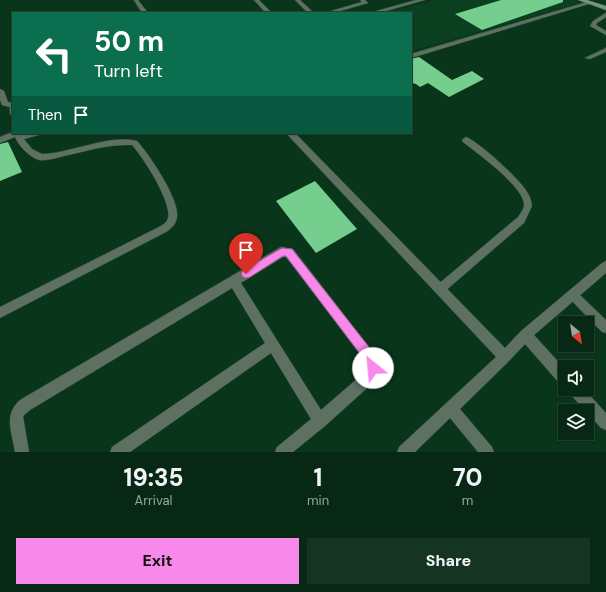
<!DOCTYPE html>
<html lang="en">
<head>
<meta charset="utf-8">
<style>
	:root { --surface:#072814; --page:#153422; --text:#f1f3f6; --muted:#98a6a0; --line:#284434; --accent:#f888ea }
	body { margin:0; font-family:"DM Sans",sans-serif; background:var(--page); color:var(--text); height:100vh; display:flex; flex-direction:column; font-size:15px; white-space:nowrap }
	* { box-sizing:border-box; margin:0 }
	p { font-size:13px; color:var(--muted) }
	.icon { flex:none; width:22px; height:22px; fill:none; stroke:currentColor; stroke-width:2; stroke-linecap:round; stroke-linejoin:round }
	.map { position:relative; height:452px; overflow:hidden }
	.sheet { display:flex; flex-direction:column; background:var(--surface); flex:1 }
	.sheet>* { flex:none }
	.guide { position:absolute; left:12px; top:12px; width:400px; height:122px; border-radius:0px; box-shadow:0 1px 3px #0004,0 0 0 1px var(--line); background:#0b6e4f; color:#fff; overflow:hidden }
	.needle { width:26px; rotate:150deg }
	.buttons { position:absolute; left:558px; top:316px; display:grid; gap:8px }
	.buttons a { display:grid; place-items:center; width:36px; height:36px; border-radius:0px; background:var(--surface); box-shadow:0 1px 3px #0004,0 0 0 1px var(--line); font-size:20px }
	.pin { position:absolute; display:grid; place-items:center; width:34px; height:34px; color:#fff; margin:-41px -17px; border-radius:50% 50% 50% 0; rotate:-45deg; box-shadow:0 0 4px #0007 }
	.pin .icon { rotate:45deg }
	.me { position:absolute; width:44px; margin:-22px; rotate:332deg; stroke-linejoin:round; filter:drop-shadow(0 0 3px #0008) }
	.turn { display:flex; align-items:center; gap:14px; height:84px; padding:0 16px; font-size:18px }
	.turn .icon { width:52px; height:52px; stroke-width:2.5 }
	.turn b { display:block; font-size:28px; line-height:34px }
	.then { display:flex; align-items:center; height:38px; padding:0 16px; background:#0003; gap:8px; font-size:15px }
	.eta { display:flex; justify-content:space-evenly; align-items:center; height:68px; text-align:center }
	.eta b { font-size:24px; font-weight:800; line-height:28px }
	.action { display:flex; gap:8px; margin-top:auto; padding:8px 16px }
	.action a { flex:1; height:46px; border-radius:0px; background:var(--accent); color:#111; font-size:16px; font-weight:800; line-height:46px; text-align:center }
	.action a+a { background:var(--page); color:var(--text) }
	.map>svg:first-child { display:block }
	.built { fill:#0a3f1f }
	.building { fill:#75cd8e }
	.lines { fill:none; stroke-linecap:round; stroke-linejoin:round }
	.lane-casing { stroke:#2a5239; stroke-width:1 }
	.street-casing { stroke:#2a5239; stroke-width:1 }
	.secondary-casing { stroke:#2a5239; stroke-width:1 }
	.lane { fill:#5e7062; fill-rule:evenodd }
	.street { fill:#5e7062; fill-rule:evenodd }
	.secondary { fill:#799680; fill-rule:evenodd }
	.route { fill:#f888ea; stroke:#a15898 }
</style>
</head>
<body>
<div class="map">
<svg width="606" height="452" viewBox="0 0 606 452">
	<rect width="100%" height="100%" fill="#09351a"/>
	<path class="built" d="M436,0h137l7,3 -169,48v-38h-25z"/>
	<path class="building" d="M501,0h62v2l-81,28 -27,-16z
		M419,57l33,23 20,-9 12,8 -35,18 -21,-14 -8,4 -4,-3 -5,-1v-24z
		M8,142l14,30 -22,9v-37z
		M315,181l42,48 -41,24 -40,-52z"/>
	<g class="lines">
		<defs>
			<path id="lane" d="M134,0h4l10,13h-6z
				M254,0h5l13,13h-6z
				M295,0h5l14,13h-6z
				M360,0h5l3,3 -35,10h-9l38,-11z
				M606,13v4l-9,6 -1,2 10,6v4l-16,-9 3,-5z
				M606,48v4l-16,7 -5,-1z
				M10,104h3v12l-3,-2z
				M13,132v1h8v2l6,-2h13l-1,2 -15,4 8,10 10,5c30,-1 66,-20 95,-13 12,13 43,59 40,76 -1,7 -5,11 -11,15l-166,86v-11l157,-79c4,-2 10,-5 11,-10 4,-16 -25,-61 -36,-73 -23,-1 -46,6 -68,11 -8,2 -17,5 -25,4 -10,-3 -20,-14 -24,-23l-15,6v-6z
				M466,137c12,4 52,41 59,52 4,5 6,10 7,17l-8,17 -80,69 -4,2 -4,-2 -1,-3 1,-3 82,-69c2,-3 5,-7 6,-11 2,-18 -47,-53 -61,-64l-1,-2z
				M573,290l4,2 29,28v13l-4,-1 -33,-34 -1,-3 1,-3z"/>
			<path id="street" d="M416,0h9l-46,13h-10z
				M587,2l5,1 -181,55v-4z
				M0,89l4,2 4,11 5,1v5l-11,-3 -2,-5z
				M286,133h9l210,215 16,-17 81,-68 4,-2v12l-72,62 31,34v17l-5,-2 -35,-40 -16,17 -49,48 32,38 2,5h-16l-28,-34 -35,34h-18l2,-5 97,-90z
				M281,247l12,2 83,107 3,12 -3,12 -51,46 -32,26h-18l2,-5 34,-28 -40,-66 -141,99h-20l2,-5 153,-104 -33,-55 -202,122 -7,6 6,36h-14c-3,-20 -12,-37 5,-52zM283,257h3l80,105v9l-45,39 -80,-127z
				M568,389h16l22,24v17l-5,-2 -31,-34z"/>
			<path id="secondary" d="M578,0h9l19,6v4z"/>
		</defs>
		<use href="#lane" class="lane-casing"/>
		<use href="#street" class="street-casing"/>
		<use href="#secondary" class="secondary-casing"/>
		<use href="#lane" class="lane"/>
		<use href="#street" class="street"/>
		<use href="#secondary" class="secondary"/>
	</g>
	<path class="route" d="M282,248l10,1 84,107 3,12 -1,4 -5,2 -4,-2 -2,-9 -81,-107h-3l-33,21 -4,1 -3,-1 -2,-3 2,-4z"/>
</svg>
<div class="buttons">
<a><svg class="needle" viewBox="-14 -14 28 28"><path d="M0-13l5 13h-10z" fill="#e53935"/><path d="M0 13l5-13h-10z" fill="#98a6a0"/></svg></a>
<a><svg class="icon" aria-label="sound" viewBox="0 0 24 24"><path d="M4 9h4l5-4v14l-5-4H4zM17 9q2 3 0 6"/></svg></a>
<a><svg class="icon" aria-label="layers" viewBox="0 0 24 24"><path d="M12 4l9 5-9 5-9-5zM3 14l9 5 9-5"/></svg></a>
</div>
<div class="pin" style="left:246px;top:274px;background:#d93025"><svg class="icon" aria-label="arrive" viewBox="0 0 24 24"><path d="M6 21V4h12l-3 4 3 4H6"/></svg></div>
<svg class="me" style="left:373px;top:368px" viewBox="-20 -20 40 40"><circle r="19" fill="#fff"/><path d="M0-13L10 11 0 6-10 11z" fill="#f888ea"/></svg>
<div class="guide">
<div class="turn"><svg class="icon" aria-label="left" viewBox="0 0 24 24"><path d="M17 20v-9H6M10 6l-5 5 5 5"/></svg><div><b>50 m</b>Turn left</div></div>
<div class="then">Then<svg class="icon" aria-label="arrive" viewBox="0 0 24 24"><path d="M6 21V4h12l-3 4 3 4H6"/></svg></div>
</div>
</div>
<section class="sheet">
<div class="eta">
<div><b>19:35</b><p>Arrival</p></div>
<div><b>1</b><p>min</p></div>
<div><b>70</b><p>m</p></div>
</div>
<div class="action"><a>Exit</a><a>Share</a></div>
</section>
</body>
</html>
